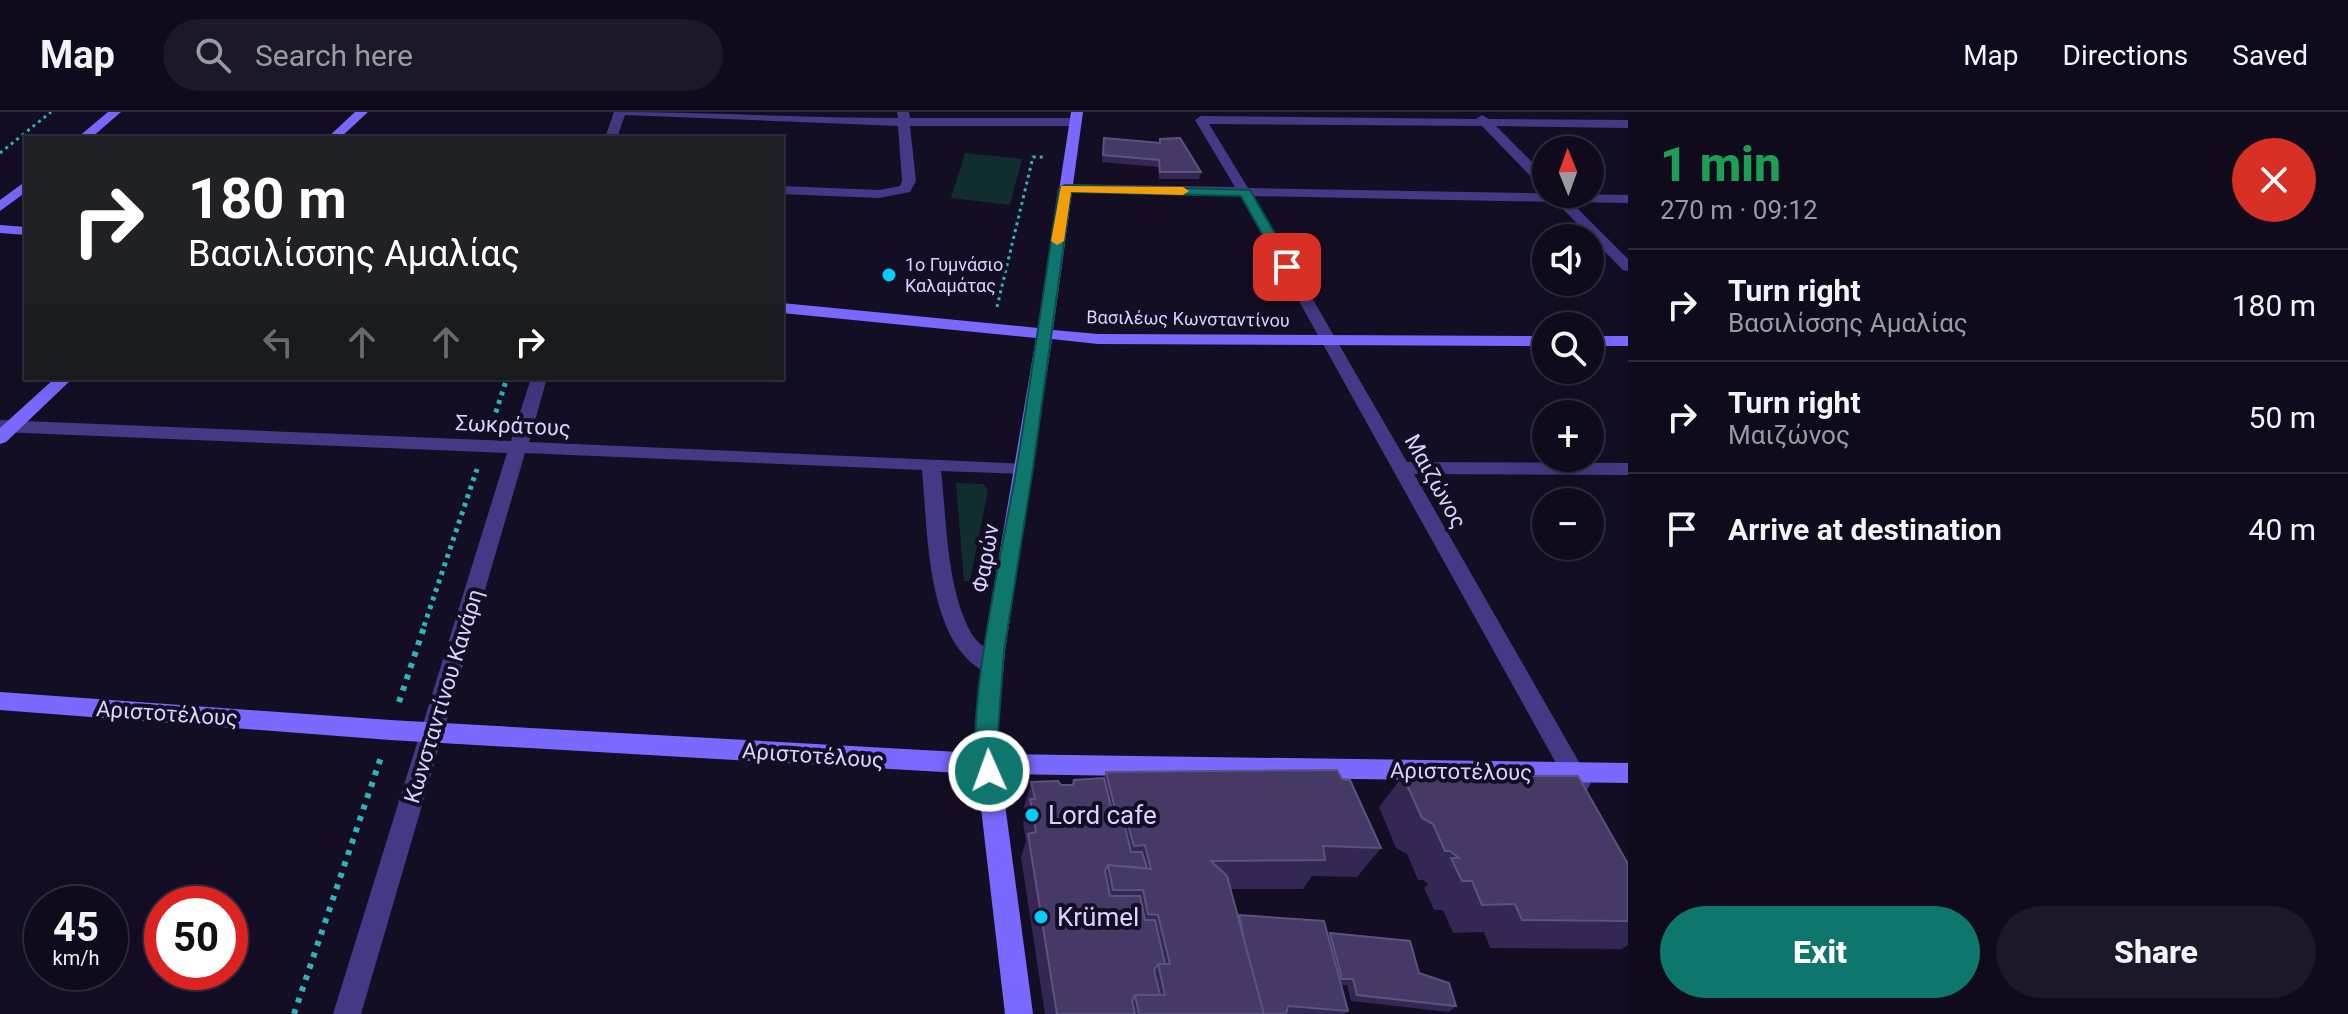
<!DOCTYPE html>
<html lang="en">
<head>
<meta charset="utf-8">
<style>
	:root { --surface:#0f0a1c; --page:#1d1829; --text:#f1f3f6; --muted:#9b9aa3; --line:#2f2b3b; --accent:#0f766e }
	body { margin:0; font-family:Roboto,sans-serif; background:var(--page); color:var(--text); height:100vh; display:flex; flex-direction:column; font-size:30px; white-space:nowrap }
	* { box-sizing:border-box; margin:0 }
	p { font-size:26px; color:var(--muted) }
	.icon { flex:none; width:44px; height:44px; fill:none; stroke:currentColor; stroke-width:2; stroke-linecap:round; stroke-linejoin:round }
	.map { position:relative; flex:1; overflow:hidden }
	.sheet { display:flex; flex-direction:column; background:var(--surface); width:720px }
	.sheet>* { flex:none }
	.hud { position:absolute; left:24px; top:24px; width:760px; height:244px; border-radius:0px; box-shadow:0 8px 32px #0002,0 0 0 2px var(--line); background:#202124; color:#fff; overflow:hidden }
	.needle { width:52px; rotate:359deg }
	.fabs { position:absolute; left:1532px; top:24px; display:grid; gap:16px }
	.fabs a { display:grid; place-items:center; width:72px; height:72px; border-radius:50%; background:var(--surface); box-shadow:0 8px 32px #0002,0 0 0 2px var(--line); font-size:40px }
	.speed { position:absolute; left:24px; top:774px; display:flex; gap:16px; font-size:40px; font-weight:700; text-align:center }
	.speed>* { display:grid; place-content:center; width:104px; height:104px; border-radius:50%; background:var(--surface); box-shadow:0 8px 32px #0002,0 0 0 2px var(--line); line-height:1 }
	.speed small { font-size:20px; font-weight:400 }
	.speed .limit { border:12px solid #d22; background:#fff; color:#111 }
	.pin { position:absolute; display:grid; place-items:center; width:68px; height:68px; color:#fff; margin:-34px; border-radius:16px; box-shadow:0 4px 12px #0006 }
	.me { position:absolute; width:88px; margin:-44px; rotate:358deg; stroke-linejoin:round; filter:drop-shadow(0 0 6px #0008) }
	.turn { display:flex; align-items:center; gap:28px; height:168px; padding:0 32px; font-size:36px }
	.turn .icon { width:104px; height:104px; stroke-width:2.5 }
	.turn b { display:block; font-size:56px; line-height:68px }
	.lanes { display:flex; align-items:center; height:76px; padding:0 32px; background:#0003; justify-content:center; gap:40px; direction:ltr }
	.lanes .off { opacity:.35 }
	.round { display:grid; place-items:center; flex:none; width:84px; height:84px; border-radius:42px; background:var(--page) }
	.head { display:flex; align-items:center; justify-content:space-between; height:136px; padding:0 32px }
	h1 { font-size:48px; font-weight:800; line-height:60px; color:#1e9e55 }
	.button { display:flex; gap:16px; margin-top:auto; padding:16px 32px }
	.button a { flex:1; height:92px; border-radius:48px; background:var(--accent); color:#fff; font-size:32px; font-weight:800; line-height:92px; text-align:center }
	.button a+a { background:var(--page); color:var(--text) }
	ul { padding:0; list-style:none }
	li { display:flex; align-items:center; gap:24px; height:112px; padding:0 32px; border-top:2px solid var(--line) }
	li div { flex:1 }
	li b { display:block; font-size:30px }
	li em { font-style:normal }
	header { display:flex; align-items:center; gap:48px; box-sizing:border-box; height:112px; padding:0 40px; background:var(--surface); border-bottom:2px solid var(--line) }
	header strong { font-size:38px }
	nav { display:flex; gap:44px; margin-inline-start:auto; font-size:28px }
	.search { width:560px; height:72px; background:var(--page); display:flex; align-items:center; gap:20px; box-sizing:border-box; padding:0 28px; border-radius:44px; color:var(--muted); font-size:30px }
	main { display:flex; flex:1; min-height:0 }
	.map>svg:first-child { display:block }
	.green { fill:#112e2f }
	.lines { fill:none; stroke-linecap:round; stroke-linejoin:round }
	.path-far2 { stroke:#2eb4b8; stroke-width:3; stroke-dasharray:3 4; stroke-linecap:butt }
	.path-far1 { stroke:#2eb4b8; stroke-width:5; stroke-dasharray:4 5; stroke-linecap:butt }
	.path { stroke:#2eb4b8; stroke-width:6; stroke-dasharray:5 7; stroke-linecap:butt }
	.street { fill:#433984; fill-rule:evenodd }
	.secondary { fill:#7a69ff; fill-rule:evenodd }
	.wall { fill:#342753 }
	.building { fill:#463965; stroke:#5d517e; stroke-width:2 }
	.route { fill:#0f766e; stroke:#0a4d48; stroke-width:2 }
	.slow { fill:#f59e0b }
	.poi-dot { fill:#00cefd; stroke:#140e25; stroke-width:3 }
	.labels { text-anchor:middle; stroke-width:8; stroke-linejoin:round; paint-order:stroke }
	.far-poi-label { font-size:18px; fill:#dbd2ff; stroke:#140e25; text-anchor:start }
	.far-street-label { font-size:18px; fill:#dbd2ff; stroke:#140e25 }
	.street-label { font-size:22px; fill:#dbd2ff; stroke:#140e25 }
	.near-poi-label { font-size:26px; fill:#dbd2ff; stroke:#140e25; text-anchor:start }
</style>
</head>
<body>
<header>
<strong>Map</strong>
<div class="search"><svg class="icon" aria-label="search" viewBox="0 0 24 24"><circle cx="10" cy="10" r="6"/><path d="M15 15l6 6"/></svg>Search here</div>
<nav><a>Map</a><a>Directions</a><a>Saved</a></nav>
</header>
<main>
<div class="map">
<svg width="1628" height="902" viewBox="0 0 1628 902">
	<rect width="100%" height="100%" fill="#140e25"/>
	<path class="green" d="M965,41l57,6 -12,46 -59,-7z
		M956,371l27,1 5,6 -18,91h-6z"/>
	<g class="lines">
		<path class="path-far2" d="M0,41l51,-41
			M997,195l36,-150h13"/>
		<path class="path-far1" d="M493,309l14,-43
			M424,514l53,-157"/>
		<path class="path" d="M399,590l26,-78
			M294,902l87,-257"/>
		<path class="street" d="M614,0c95,0 189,6 284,6l-1,-6h12l1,6h166l6,4 -6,4h-166l6,55 -6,11 -31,6 -97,-4v-8l97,4 21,-4 2,-5 -4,-55 -273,-11 -8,23h-12z
			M1482,3l7,4 139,1v8l-132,-2 50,50v12l-5,-1 -59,-61 -273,-2 39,64 380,7v8l-57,-1 57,57v12l-5,-1 -67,-68 -303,-6 154,266 221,1v12l-214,-1 173,302 4,7 -4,7 -8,3 -8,-3 -331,-595 -175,-3 -7,-4 7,-4 170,3 -40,-67 6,-4 275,3z
			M531,266h16l-18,64 502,22 3,4 -3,4 -6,2 -84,-3c6,51 5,113 29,160 8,16 26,21 34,35l-3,6 -8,3c-68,-23 -65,-146 -71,-205l-397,-17 -164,561h-28l174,-561 -507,-21v-12l511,21z"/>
		<path class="secondary" d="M108,0h13l-30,26h-14z
			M355,0h13l-28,26h-13z
			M1071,0h12l-30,218 45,4 448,2v10l-448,-2 -46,-5 -47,312 -7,80 2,23 628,9v20l-627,-9 32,240h-28l-28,-240 -587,-34 -390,-30v-18l390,28 586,33 7,-102 53,-313 -254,-25v-10l256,25z
			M26,69v11l-26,19v-11z
			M0,113l26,2v8l-26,-2z
			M1590,224h38v10h-38z
			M55,266h18l-67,64 -6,2v-16z"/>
	</g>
	<path class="wall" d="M1104,26l55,5 1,-4 41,33 -2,7h-40l-1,-12 -56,-5z
		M1106,660l275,76 -24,29 -45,-1 -9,13h-73l8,28 1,-2 89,21 2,-3 89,40 37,33 -7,6 -98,-11 -4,-16h-6l7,26 -3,3h-300l-24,-157 5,-16 -3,-18 3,-10 -2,-6 7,-25 41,3 32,-7z
		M1403,664l225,88v81l-6,4 -132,-1 -6,-16 -31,1 -10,-23h-9l-10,-22 4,-4 -5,-4h-5l-11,-26 -11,-6 -17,-41z"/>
	<path class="building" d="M1104,26l56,5v-4l20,-1 21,34h-41l-1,-12 -56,-5z
		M1337,658l5,9 8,1 31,68 -58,-2 2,14 -114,1 16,15 37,138h-125l-4,-19h30l-7,-31h12l-12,-49 -10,-1 -5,-24h-30l-5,-25 43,4 -6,-24 -11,1 -8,-29h-9l-11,-45z
		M1403,664h175l50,88v57l-106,-1 -7,-16 -33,1 -10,-24h-10l-11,-23h8l-9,-7h-5l-12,-27 -11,-6z
		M1104,666l11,46h9l7,28h11l5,16 -39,-3 -3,6 5,25h30l5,24h10l10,44h-7l-4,6 6,25h-25l-3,6 3,13h-78l-29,-180 8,-2 -6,-33h5l-4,-17 27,-1 3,4h12l1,-5z
		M1239,803l85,6 24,90 -60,-5 -2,8h-22l-19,-70z
		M1330,821l80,8 9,32 30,10 7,23 -99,-11 -4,-16h-11z"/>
	<path class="route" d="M1065,73l185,5 44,77 -12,2 -41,-73 -170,-4 -38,276 -29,183 -6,80 2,40 -4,7 -7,3 -8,-3c-22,-46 27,-253 36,-313 15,-92 28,-184 42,-277z"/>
	<path class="slow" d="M1061,74l122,1 6,4 -6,4 -112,-3 -7,49 -7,4 -6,-4z"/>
	<g class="poi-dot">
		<circle cx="889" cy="163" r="8"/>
		<circle cx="1032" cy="703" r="8"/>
		<circle cx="1041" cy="805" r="8"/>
	</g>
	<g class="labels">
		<g class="far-poi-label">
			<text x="905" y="159">1ο Γυμνάσιο<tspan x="905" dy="21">Καλαμάτας</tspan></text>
		</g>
		<g class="far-street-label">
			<text transform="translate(1188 207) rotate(1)" y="6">Βασιλέως Κωνσταντίνου</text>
		</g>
		<g class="street-label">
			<text transform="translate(513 313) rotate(3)" y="8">Σωκράτους</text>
			<text transform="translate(1436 369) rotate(61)" y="8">Μαιζώνος</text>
			<text transform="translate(985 446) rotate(-80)" y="8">Φαρών</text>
			<text transform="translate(443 584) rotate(-73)" y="8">Κωνσταντίνου Κανάρη</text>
			<text transform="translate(167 601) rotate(4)" y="8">Αριστοτέλους</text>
			<text transform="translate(813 643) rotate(4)" y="8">Αριστοτέλους</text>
			<text transform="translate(1461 659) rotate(1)" y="8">Αριστοτέλους</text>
		</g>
		<g class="near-poi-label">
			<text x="1048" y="712">Lord cafe</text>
			<text x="1057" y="814">Krümel</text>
		</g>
	</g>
</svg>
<div class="fabs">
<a><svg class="needle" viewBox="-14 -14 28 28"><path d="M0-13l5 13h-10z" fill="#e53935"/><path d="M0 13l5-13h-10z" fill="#9b9aa3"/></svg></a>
<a><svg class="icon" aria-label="sound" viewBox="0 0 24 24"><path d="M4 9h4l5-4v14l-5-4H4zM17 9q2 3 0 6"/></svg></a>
<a><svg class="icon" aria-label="search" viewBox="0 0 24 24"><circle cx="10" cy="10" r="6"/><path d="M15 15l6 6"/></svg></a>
<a>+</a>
<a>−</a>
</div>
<div class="speed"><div>45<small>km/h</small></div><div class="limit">50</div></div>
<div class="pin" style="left:1287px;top:155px;background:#d93025"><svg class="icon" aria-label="arrive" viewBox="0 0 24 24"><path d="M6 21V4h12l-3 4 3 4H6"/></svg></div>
<svg class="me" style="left:989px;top:659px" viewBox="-20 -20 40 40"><circle r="17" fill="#0f766e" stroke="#fff" stroke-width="3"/><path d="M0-11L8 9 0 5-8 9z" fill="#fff"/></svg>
<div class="hud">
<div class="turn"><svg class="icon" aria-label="right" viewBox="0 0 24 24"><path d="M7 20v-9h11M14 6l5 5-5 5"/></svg><div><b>180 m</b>Βασιλίσσης Αμαλίας</div></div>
<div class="lanes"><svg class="icon off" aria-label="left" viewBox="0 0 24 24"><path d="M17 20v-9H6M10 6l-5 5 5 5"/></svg><svg class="icon off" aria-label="ahead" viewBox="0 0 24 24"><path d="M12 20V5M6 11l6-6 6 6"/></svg><svg class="icon off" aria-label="ahead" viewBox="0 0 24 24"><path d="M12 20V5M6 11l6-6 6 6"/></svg><svg class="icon" aria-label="right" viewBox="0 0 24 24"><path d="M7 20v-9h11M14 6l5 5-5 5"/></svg></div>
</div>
</div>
<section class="sheet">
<div class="head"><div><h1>1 min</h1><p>270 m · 09:12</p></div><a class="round" style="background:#d93025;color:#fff"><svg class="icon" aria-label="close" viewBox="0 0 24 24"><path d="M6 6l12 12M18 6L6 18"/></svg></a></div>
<ul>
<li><svg class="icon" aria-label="right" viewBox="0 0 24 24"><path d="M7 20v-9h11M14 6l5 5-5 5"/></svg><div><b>Turn right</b><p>Βασιλίσσης Αμαλίας</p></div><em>180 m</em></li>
<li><svg class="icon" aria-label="right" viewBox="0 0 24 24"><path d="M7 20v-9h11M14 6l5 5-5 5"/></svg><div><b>Turn right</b><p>Μαιζώνος</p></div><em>50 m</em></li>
<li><svg class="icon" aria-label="arrive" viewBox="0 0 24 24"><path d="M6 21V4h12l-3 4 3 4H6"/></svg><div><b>Arrive at destination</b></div><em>40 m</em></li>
</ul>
<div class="button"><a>Exit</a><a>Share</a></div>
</section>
</main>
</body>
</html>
